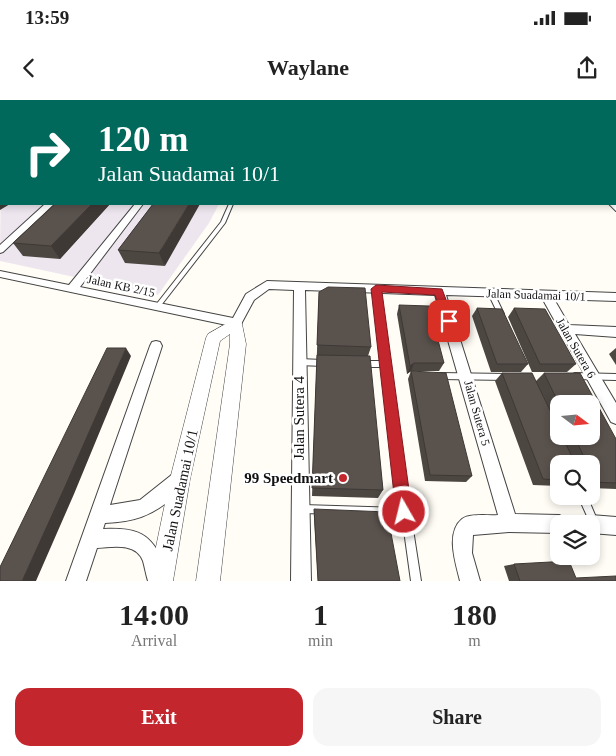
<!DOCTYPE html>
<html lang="en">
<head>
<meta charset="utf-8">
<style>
	:root { --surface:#fff; --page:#f6f6f6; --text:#222; --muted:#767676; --accent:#c4262e }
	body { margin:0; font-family:"Times New Roman",serif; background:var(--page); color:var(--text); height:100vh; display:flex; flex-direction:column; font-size:19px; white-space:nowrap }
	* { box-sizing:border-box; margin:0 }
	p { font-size:16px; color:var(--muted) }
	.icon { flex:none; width:28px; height:28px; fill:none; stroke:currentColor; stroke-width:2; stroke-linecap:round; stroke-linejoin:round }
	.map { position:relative; height:481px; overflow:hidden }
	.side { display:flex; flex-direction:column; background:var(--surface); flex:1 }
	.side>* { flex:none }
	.guide { position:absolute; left:0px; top:0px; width:616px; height:105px; box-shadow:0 2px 8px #0003; background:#00695c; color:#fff; overflow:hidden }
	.needle { width:32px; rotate:106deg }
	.fabs { position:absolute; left:550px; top:295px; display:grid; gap:10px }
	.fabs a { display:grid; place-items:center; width:50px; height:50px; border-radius:10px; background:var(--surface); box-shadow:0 2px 8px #0003; font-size:25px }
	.pin { position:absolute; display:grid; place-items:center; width:42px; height:42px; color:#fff; margin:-21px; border-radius:10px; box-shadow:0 2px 8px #0006 }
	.me { position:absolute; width:55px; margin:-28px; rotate:352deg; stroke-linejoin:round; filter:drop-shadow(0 0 4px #0008) }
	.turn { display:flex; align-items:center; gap:18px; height:105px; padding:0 15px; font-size:22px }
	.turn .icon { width:65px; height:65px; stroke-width:2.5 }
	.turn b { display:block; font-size:35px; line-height:42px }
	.eta { display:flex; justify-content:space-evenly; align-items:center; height:85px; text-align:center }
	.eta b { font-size:30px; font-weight:800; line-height:35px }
	.cta { display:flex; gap:10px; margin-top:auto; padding:10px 15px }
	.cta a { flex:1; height:58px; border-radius:15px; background:var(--accent); color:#fff; font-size:20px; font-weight:800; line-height:58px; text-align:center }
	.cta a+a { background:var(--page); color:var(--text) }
	.status { display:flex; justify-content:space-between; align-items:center; height:35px; padding:0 25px; background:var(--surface); direction:ltr }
	.status svg { height:14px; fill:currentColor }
	header { display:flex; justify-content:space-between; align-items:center; height:65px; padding:0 15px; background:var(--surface); font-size:22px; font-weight:800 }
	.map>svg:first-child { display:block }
	.industrial { fill:#eee6ef }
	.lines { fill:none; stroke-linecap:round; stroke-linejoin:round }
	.river { fill:#b9e0f7; fill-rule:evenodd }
	.service-casing { stroke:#444; stroke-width:2 }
	.minor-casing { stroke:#444; stroke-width:2 }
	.tertiary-casing { stroke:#444; stroke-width:1 }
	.service { fill:#fff; fill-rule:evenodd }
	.minor { fill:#fff; fill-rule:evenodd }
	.tertiary { fill:#fff; fill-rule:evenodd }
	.wall { fill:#4d4742; fill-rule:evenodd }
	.shaded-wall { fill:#3f3936 }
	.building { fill:#5a524d; stroke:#3f3936 }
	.route { fill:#c4262e; stroke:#7f191e }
	.poi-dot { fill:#c4262e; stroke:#fff; stroke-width:2 }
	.labels { text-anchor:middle; stroke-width:5; stroke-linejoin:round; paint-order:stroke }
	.street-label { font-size:12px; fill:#111; stroke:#fff }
	.near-street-label { font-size:15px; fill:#111; stroke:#fff }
	.near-poi-label { font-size:15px; font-weight:bold; fill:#111; stroke:#fff; text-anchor:end }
</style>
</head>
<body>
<div class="status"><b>13:59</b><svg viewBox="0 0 49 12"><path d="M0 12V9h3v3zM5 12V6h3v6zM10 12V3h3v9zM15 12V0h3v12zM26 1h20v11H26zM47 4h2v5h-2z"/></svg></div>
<header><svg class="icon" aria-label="back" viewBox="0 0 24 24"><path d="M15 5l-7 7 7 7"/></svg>Waylane<svg class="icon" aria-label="share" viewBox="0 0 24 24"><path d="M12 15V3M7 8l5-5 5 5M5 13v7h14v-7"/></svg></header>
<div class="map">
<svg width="616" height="481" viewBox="0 0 616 481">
	<rect width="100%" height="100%" fill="#fffdf5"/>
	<path class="industrial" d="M1,45v59h218l-10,19 -51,72 -158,-34z"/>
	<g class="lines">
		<path class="river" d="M305,0h16l1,1h-16z
			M572,0h43l-44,1z"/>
		<defs>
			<path id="service" d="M45,0h3l-1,1h-2z
				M0,8h1v2h-1z
				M0,26h1v2h-1z
				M615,71h1v3h-1z
				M229,104h4l-8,19 -66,85h-4l-1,-1 1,-1 66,-84z
				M376,187l3,2 9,73 1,2v1l6,48 26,168h-10l-9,-65 -99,-3 -3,-1 -1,-3 1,-3 3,-1 98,3 -14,-95 -5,-46h-19l-2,-1 -1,-2 1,-2 2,-1h18l-8,-72z
				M491,191l3,2 10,21 -1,2h-2l-3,-2 -10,-21z
				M299,259l24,1 2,1 1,2 -1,2 -2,1 -24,-1 -2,-1 -1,-2 1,-2z
				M440,273l67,1 2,1 1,2 -1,2 -2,1 -67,-1 -2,-1 -1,-2 1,-2z
				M575,273l41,1v6l-41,-1 -2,-1 -1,-2 1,-2z
				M578,396h9l11,26 -1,3 -3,1 -3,-1z"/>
			<path id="minor" d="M615,24h1v4h-1z
				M0,70h1v4h-1z
				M615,102h1v9l-7,-7h6z
				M45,104h9l-51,48 -3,1v-8z
				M135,104h8l-63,83 153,31 13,-24 21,-13 349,12v8l-62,-2 15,26 47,2v10l-41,-3 41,69v21l-5,-2 -69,-124 -96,-3 69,219 44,1 6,3 3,6h-9v9l-50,-1 -36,3 -1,18 8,28h-20c-4,-17 -15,-48 2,-62 8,-6 26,-3 36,-4l-63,-220 -130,-5 6,291h-20l3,-291 -25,-1 -15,11 -14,26 -4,1 -236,-50v-6l69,14z
				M156,241l4,1 2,4 -52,159 30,-5 34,-27 6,-2 6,2 2,6c-3,8 -9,12 -15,18 -20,19 -41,25 -68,26l-2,6c28,-1 46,1 58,29 3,7 6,16 3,23h-16c-2,-6 -3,-13 -5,-20 -7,-19 -31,-14 -46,-13l-11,33h-20l84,-235 2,-4z
				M591,415l25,2v18l-25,-2v-9h-9l3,-6z"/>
			<path id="tertiary" d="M236,218l5,1 5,25 -26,237h-24l34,-237v-10l-10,7 -30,138 -17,102h-24l21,-102 36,-141 2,-4z"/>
		</defs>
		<use href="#service" class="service-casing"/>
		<use href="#minor" class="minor-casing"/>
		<use href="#tertiary" class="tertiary-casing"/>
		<use href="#service" class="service"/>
		<use href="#minor" class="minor"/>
		<use href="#tertiary" class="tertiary"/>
	</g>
	<path class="wall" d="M615,29h1v39l-1,-1z
		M1,36v22h-1v-21z
		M55,104h55l-50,55 -37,-3 -10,-13z
		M153,104l12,62 -40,-3 -7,-13z
		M319,192l52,55 -3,9 15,134 -5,8 -66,-2z
		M399,205l45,58 -5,8h-28l-4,3 -10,-60z
		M477,208l51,56 -7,8h-30l-19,-56z
		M514,208l62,56 -9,8h-35l-24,-55z
		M616,248v17l-7,-11z
		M411,271l61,105 -6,6 -41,-1 -17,-102z
		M502,273l34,8 8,-8 72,66v50l-25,-1v-24h-32v22l-26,-1 -38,-104zM559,304l32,32h-32z
		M314,409l86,72h-82l-4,-65z
		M514,464l62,14 40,3h-107l-5,-15z"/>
	<path class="shaded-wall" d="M1,91v13h9l-10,6v-18z
		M92,104h18l-50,55 -9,-13z
		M189,104h11l-35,62 -6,-13z
		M126,248l5,8 -57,138 -38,87h-14z
		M414,263l-3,8 -4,3 3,-8z"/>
	<path class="building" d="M62,0h105l12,1h-120z
		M1,36v12h-1v-11z
		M0,78h1v13l-1,1z
		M55,104h37l-41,42 -38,-3z
		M153,104h36l-30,49 -41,-3z
		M328,187l37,1 6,59 -54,-2 2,-53z
		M399,205l30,1 15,57h-30l-4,3z
		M477,208l25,1 26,55h-31z
		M514,208l31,1 31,55h-36z
		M107,248h19l-62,141 -42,92h-22v-14z
		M317,255l53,1 13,134 -71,-2z
		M411,271l35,2 26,103 -42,-1z
		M502,273h30l27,56v7h3l11,23 10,1 1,-3 -10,-21h17v-32h-32l-15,-31h36l36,66v44l-25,-1v-18h-32v16l-16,-1z
		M314,409l73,3 13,69h-82z
		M569,461l7,17 40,-2v5h-96l-6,-17z"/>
	<path class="route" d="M376,185l66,4 12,32 -1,3h-8l-10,-29 -53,-3 30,220 -2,6 -6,2 -6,-2 -2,-6 -25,-223z"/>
	<circle class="poi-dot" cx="343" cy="378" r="5"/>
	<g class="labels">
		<g class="street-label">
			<text transform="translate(121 186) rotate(12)" y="4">Jalan KB 2/15</text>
			<text transform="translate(536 195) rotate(2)" y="4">Jalan Suadamai 10/1</text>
			<text transform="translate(576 248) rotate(60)" y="4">Jalan Sutera 6</text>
			<text transform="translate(477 313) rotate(74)" y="4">Jalan Sutera 5</text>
		</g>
		<g class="near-street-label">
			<text transform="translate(299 318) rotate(-90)" y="5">Jalan Sutera 4</text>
			<text transform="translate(180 390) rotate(-78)" y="5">Jalan Suadamai 10/1</text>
		</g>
		<g class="near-poi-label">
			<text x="333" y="383">99 Speedmart</text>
		</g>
	</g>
</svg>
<div class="fabs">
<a><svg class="needle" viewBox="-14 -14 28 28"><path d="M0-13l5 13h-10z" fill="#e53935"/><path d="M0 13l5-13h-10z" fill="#767676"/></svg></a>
<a><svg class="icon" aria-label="search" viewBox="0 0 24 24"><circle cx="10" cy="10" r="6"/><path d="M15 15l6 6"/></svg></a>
<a><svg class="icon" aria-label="layers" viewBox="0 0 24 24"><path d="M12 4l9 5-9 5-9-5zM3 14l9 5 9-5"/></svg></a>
</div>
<div class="pin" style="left:449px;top:221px;background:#d93025"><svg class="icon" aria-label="arrive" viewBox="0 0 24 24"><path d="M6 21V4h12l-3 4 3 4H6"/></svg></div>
<svg class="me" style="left:404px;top:412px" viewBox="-20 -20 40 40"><circle r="17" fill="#c4262e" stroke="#fff" stroke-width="3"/><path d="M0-11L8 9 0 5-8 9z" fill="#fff"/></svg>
<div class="guide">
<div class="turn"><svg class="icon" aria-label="right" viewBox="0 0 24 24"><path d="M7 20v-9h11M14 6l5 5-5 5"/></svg><div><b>120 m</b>Jalan Suadamai 10/1</div></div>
</div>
</div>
<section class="side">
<div class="eta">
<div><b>14:00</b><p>Arrival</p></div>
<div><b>1</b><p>min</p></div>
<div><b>180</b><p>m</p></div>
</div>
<div class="cta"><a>Exit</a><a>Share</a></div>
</section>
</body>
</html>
